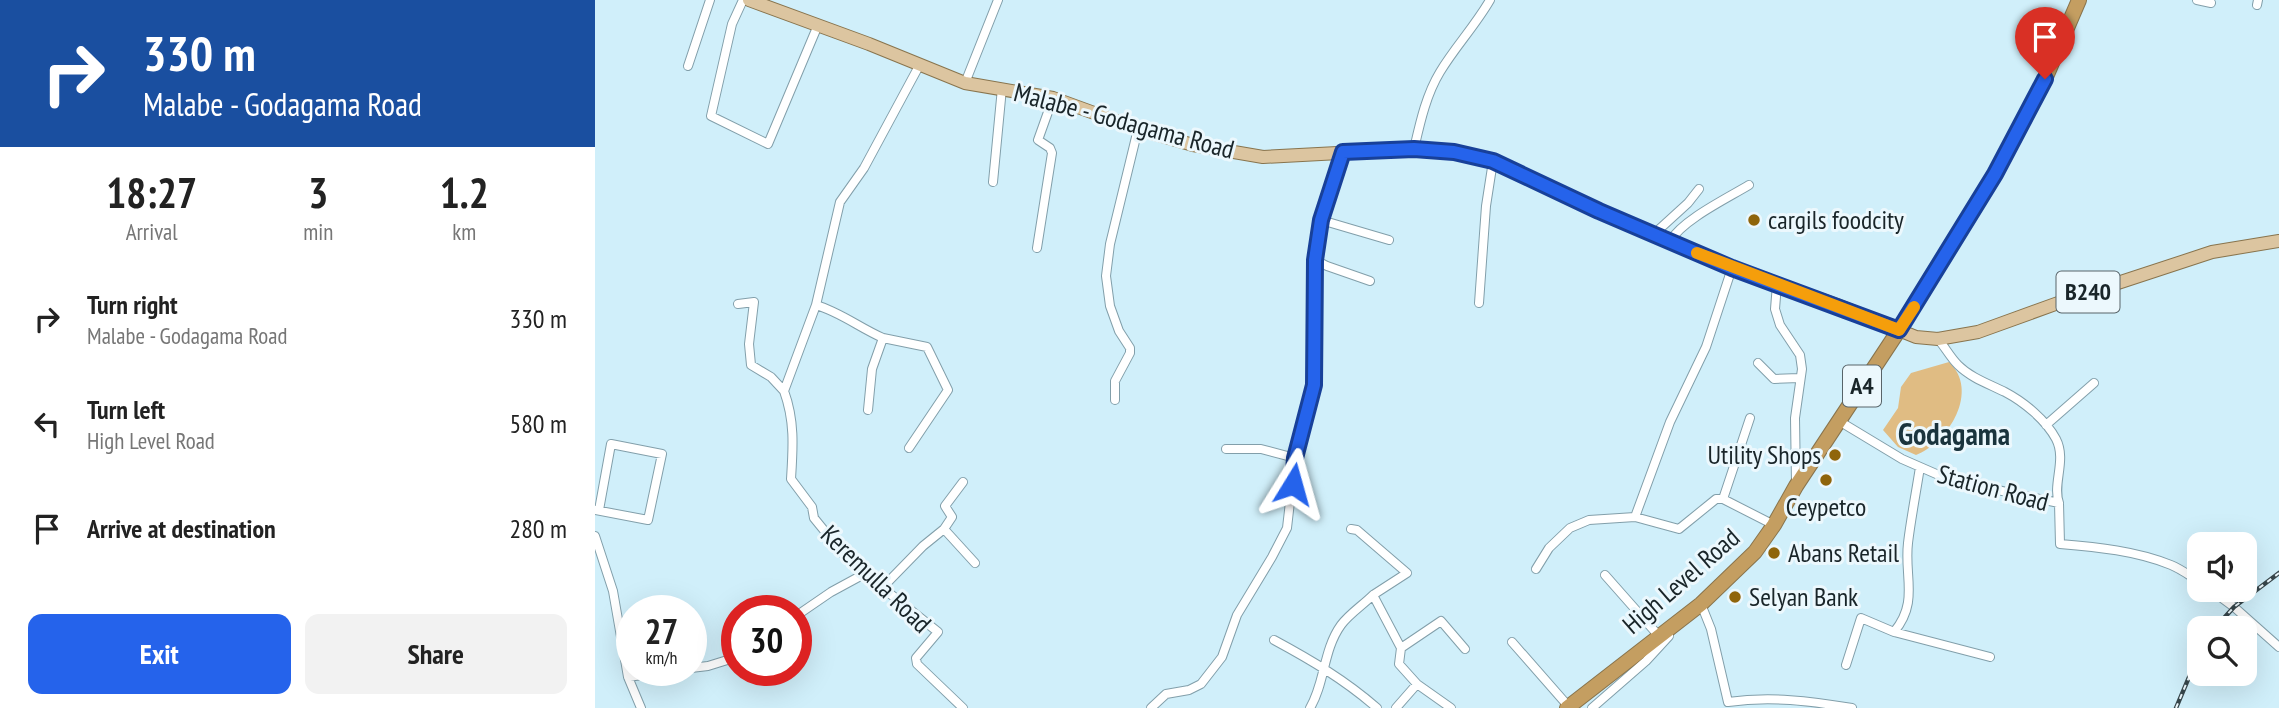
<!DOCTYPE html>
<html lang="en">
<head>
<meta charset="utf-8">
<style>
	:root { --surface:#fff; --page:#f2f2f2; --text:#222; --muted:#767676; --accent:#2563eb }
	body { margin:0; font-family:"PT Sans Narrow",sans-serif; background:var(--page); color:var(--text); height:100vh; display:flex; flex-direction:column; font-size:26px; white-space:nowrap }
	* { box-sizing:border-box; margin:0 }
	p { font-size:23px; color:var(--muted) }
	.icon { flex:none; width:38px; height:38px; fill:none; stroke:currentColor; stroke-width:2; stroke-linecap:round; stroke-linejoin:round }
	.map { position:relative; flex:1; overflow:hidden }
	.side { display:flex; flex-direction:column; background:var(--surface); width:595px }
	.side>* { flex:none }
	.hud { background:#1a4fa0; color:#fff; overflow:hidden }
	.tools { position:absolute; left:1592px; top:532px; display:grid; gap:14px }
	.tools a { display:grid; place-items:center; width:70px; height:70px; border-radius:14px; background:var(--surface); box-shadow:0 7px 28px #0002; font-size:35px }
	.speed { position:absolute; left:21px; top:595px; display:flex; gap:14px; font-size:35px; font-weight:700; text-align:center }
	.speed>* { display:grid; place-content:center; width:91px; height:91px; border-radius:50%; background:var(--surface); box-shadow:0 7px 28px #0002; line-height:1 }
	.speed small { font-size:18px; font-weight:400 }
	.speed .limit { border:10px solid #d22; background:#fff; color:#111 }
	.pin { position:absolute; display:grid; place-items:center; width:60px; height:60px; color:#fff; margin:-72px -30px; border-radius:50% 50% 50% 0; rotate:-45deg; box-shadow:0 0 7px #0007 }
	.pin .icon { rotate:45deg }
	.me { position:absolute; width:77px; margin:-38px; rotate:8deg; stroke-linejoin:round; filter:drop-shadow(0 0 5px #0008) }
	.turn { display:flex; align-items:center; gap:24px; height:147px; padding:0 28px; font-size:32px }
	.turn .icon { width:91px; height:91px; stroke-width:2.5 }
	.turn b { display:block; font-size:49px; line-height:60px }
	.eta { display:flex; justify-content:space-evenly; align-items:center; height:119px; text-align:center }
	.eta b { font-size:42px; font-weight:700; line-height:49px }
	.action { display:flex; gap:14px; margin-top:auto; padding:14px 28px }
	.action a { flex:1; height:80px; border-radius:14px; background:var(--accent); color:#fff; font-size:28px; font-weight:700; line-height:80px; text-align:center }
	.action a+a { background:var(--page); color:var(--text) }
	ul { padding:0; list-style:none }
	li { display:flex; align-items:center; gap:21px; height:105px; padding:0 28px }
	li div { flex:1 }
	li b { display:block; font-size:26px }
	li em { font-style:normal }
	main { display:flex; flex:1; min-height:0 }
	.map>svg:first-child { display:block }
	.green { fill:#e0bc83 }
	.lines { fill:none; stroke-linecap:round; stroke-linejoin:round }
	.street-casing { stroke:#829faa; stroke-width:10 }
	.primary-casing { stroke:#88744d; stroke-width:14 }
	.highway-casing { stroke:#88744d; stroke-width:16 }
	.street { stroke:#fff; stroke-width:8 }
	.primary { stroke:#dcc5a0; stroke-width:12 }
	.highway { stroke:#c49e61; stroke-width:14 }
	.rail-casing { stroke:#37464b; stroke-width:4.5 }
	.rail { stroke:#ecf8fd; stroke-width:2; stroke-dasharray:5; stroke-linecap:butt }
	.route-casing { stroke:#184099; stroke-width:18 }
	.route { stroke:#2563eb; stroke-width:12 }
	.slow { stroke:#f59e0b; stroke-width:12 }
	.poi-dot { fill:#8f650b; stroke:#ecf8fd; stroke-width:2.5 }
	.labels { text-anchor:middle; stroke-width:6; stroke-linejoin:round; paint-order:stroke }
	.shield { fill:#ecf8fd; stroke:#586469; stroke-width:2 }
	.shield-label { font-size:24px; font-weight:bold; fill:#192529 }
	.street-label { font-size:26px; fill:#192529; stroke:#ecf8fd }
	.poi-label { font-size:26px; fill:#192529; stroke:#ecf8fd; text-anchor:start }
	.quarter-label { font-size:30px; font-weight:bold; fill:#1a343d; stroke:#ecf8fd }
</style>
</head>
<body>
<main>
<section class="side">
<div class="hud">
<div class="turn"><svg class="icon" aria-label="right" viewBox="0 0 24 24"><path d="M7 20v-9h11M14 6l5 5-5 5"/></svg><div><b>330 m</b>Malabe - Godagama Road</div></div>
</div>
<div class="eta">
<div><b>18:27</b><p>Arrival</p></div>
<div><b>3</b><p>min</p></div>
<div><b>1.2</b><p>km</p></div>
</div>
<ul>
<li><svg class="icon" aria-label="right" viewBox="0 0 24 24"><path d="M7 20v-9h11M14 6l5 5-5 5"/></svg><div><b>Turn right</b><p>Malabe - Godagama Road</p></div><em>330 m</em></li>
<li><svg class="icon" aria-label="left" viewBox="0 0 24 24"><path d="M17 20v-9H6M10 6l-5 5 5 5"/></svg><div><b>Turn left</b><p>High Level Road</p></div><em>580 m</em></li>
<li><svg class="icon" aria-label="arrive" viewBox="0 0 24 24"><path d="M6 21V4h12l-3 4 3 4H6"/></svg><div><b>Arrive at destination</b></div><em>280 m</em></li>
</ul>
<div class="action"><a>Exit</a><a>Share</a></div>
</section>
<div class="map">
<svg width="1684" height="708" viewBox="0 0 1684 708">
	<rect width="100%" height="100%" fill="#d0effa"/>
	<path class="green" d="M1354,362c31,29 0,80 -33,93l-18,-8 -15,-17 15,-22 3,-21 10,-14z"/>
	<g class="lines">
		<defs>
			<path id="street" d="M148,0l-11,24 -21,92 57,28 50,-119
				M1602,0l14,3
				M1662,5l1,-5
				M93,66l22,-66
				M370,83l33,-83
				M819,149c6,-26 12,-54 26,-77 15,-25 35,-46 50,-72
				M398,182l9,-94
				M726,220l68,20
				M1059,234l34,-31 11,-14
				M1075,241c14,-22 56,-42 79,-56
				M442,248l15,-95 -2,-5 -12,-8 15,-42
				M720,260l12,6 43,15
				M1182,284l-2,25 5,16 20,30 2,14 -7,49 1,65
				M884,303l7,-97 7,-45
				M143,304l16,-2 -5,42 2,21 20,12 13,14 32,-86 24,-103 24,-34 55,-102
				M221,305c24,7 44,23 67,33l-11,31 -4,41
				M288,338l44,9 21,43 -39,58
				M1343,339c7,8 12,18 20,26 13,13 31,19 47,27 19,10 41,28 51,47 11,21 -4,45 3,64
				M1163,363l16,16 25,-1
				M189,391c11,30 9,57 7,88l21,28 2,11 35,43 89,71 -22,26 1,6 46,44
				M520,400v-19l15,-28v-5l-11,-17 -9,-25 -4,-30 4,-32 28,-115
				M1244,421l63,38 48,21 109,23 1,41c37,3 77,7 111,21 10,4 19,11 29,17
				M1451,425l48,-42
				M631,449h35l34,9
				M1128,499l27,-81
				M0,510l53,10 14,-66 -51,-10 -12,66
				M1040,517l35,-95 36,-75 26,-79
				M349,529l31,34
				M756,529l6,1 50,43 -34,22 28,53
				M0,536l18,55 15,86 13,31
				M941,569l13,-21 21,-20 19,-8 46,-3 44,12 37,-30h7l51,26
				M1010,575l53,60
				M288,587l40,-41 21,-17 8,-12 -7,-11 18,-24
				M1616,590l23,17 45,40
				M1106,604l10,25 17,73c43,-6 82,-1 124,6
				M201,616l35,-24 35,-19
				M1299,632c25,-30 10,-55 14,-89 3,-25 8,-50 12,-76
				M679,640c37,20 71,40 103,68
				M917,642l57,65
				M1251,665l15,-47 33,14 96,25
				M96,668l17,-2 29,-9
				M33,677l50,-7
				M556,708l15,-14 23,-4 12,-6 21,-27 15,-42 35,-58 15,-29 8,-70 19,-73 1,-125 6,-40 22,-68
				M715,708c15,-25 13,-58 31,-83 8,-11 22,-20 32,-30
				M801,708l21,-24
				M856,708l-34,-24 -18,-20 2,-16 40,-27 24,28
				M997,708l54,-47 23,-25"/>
			<path id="primary" d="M154,0l120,44 96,39 88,15 85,31 55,16 70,12 151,-8 40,3 39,9 106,50 133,57 105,37 79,32 22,2 40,-7 94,-34 140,-46 67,-11"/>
			<path id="highway" d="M972,708l134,-104 54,-52 19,-27 22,-39 103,-156 96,-156 50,-95 34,-79"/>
		</defs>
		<use href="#street" class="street-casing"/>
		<use href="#primary" class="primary-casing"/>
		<use href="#highway" class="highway-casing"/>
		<use href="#street" class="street"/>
		<use href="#primary" class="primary"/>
		<use href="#highway" class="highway"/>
		<defs>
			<path id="rail" d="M1620,628l19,-21 45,-34
				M1581,708l24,-57"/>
		</defs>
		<use href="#rail" class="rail-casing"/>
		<use href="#rail" class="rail"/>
	</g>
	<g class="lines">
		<defs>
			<path id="route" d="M698,484l2,-26 19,-73 1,-125 6,-40 22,-68 71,-3 40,3 39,9 106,50 133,57 167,62 96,-156 50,-95"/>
		</defs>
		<use href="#route" class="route-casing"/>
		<use href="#route" class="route"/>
		<path class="slow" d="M1102,253l202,77 15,-23"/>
	</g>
	<g class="poi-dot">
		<circle cx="1159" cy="220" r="7"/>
		<circle cx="1240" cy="455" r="7"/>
		<circle cx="1231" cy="480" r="7"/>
		<circle cx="1179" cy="553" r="7"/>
		<circle cx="1140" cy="597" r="7"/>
	</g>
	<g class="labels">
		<g class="shield">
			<rect x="1461.5" y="271.5" width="63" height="41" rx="5"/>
			<rect x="1248" y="365.5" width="38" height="41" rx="5"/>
		</g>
		<g class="shield-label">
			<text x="1493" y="300">B240</text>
			<text x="1267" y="394">A4</text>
		</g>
		<g class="street-label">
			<text transform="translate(529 121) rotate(15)" y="9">Malabe - Godagama Road</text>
			<text transform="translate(1398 488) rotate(15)" y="9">Station Road</text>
			<text transform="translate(281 579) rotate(44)" y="9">Keremulla Road</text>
			<text transform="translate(1086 581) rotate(-41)" y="9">High Level Road</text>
		</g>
		<g class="poi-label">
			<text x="1173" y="229">cargils foodcity</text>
			<text x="1226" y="464" text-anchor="end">Utility Shops</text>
			<text x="1231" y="516" text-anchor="middle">Ceypetco</text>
			<text x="1193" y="562">Abans Retail</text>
			<text x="1154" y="606">Selyan Bank</text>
		</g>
		<g class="quarter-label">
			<text x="1359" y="445">Godagama</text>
		</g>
	</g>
</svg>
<div class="tools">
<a><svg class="icon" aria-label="sound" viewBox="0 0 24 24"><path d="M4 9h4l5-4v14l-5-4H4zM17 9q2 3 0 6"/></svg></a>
<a><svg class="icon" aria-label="search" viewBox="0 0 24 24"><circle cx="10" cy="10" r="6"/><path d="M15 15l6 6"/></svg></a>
</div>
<div class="speed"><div>27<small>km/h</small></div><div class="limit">30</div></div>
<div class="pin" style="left:1450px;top:79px;background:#d93025"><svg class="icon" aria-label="arrive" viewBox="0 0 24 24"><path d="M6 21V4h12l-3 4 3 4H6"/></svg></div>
<svg class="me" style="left:698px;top:484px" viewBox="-20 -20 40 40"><path d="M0-17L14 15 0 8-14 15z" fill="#2563eb" stroke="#fff" stroke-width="4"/></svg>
</div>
</main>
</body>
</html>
